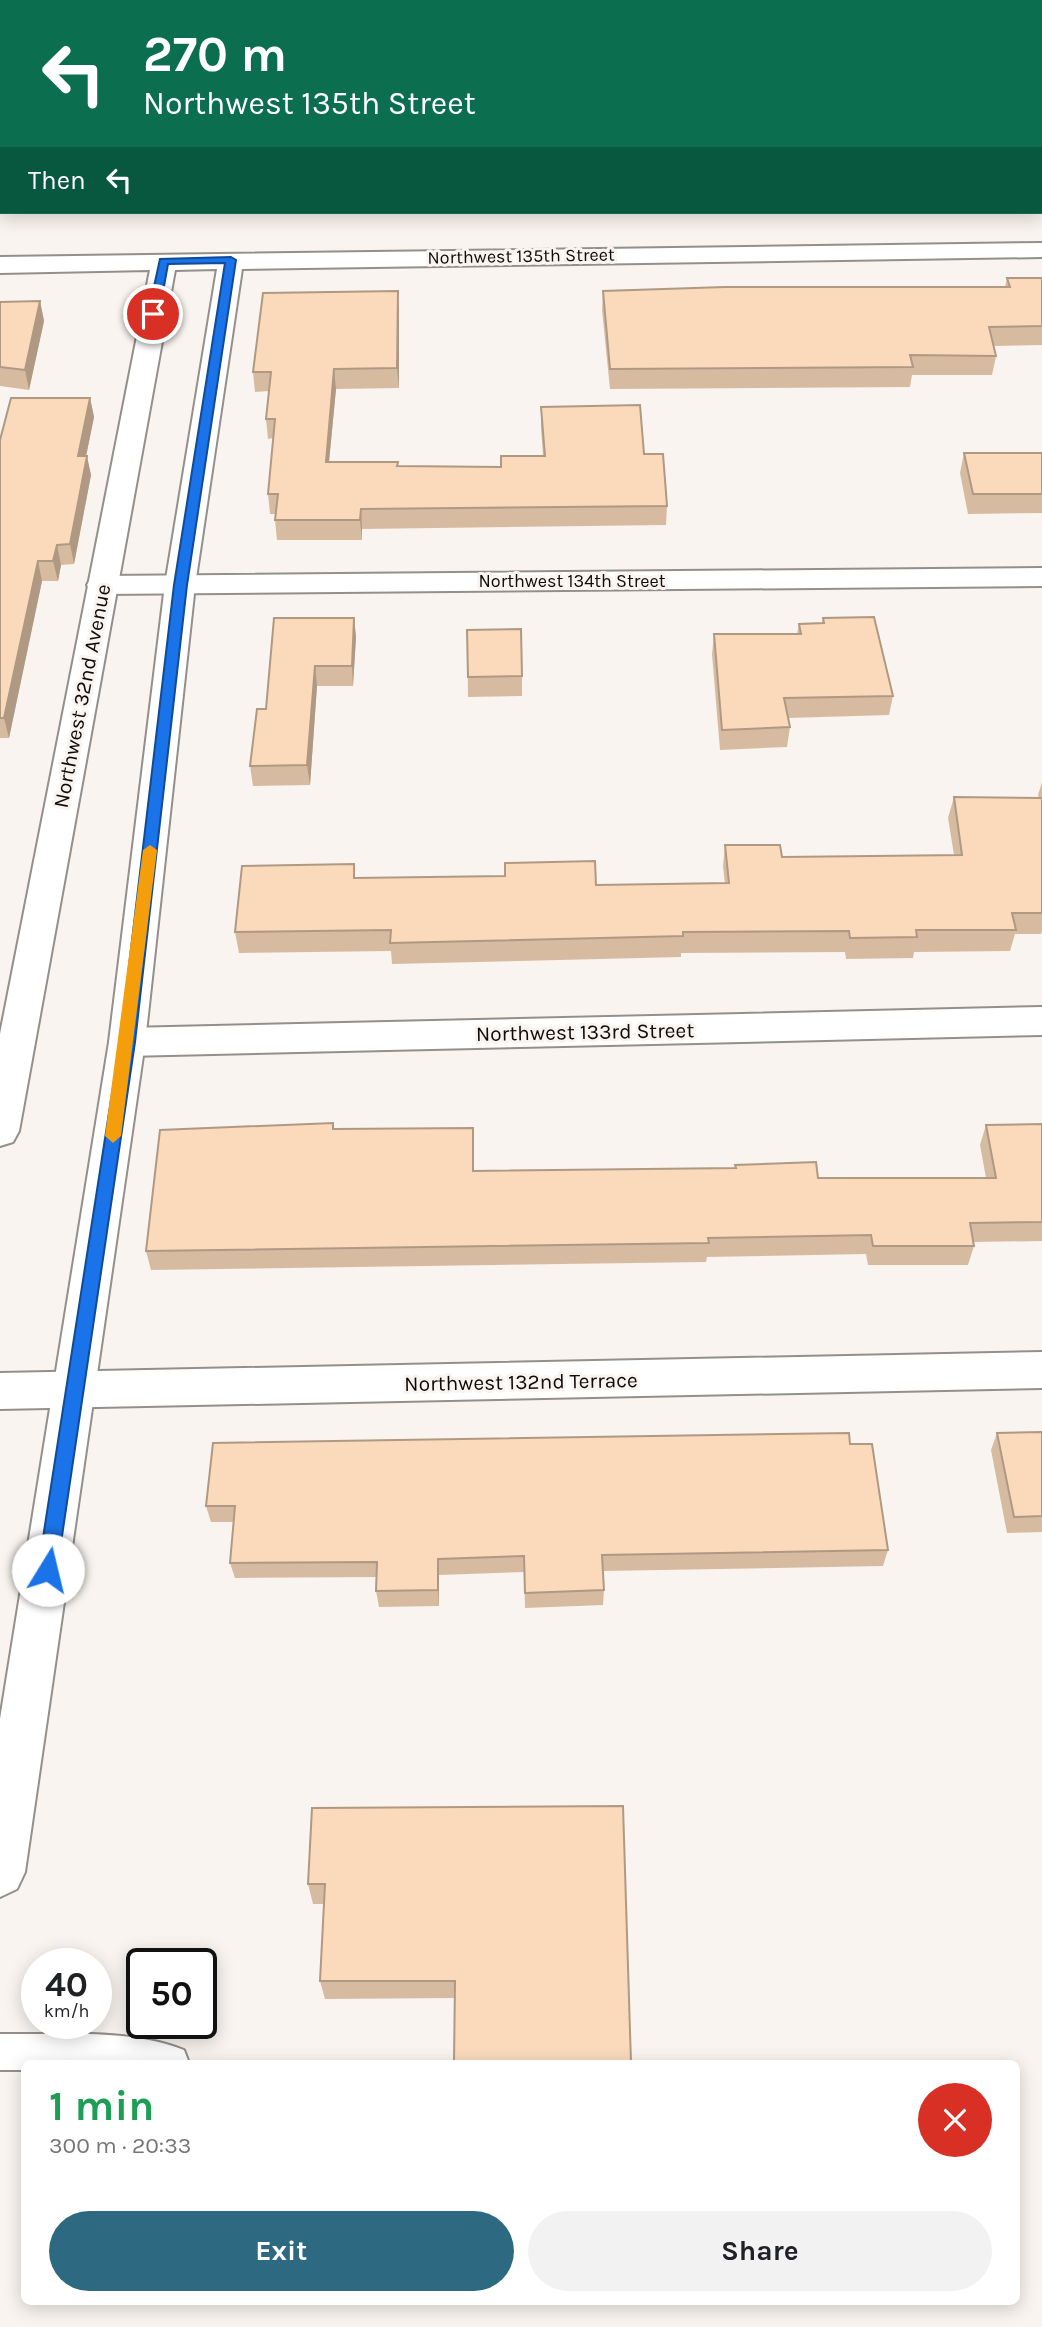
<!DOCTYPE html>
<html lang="en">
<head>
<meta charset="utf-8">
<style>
	:root { --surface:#fff; --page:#f2f2f2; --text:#202124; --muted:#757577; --accent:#2d6981 }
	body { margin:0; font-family:Karla,sans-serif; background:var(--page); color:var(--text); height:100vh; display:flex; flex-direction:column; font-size:26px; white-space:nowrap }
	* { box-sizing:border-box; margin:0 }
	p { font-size:23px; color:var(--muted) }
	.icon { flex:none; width:38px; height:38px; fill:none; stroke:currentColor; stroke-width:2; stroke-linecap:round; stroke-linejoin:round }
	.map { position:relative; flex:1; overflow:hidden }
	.panel { position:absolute; left:21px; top:2060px; width:999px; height:245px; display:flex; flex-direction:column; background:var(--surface); border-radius:10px; box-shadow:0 4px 18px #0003 }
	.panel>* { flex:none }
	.banner { position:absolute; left:0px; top:0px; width:1043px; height:214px; box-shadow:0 4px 18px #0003; background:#0b6e4f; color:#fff; overflow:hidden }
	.speed { position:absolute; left:21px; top:1948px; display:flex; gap:14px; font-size:35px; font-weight:700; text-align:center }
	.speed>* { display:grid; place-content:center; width:91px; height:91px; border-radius:50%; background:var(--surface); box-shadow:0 4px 18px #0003; line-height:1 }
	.speed small { font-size:18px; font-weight:400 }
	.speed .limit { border:4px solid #111; border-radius:10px; background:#fff; color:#111 }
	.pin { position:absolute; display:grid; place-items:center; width:60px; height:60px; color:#fff; margin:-30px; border:4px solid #fff; border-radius:50%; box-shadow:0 2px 7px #0007 }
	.me { position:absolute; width:77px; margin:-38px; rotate:9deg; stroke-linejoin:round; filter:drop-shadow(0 0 5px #0008) }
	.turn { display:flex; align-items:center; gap:24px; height:147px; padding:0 28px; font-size:32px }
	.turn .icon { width:91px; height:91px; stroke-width:2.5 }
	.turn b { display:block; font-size:49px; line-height:60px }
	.then { display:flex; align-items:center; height:66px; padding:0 28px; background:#0003; gap:14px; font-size:26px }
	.round { display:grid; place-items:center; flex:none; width:74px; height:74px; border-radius:37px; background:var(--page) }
	.summary { display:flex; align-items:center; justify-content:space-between; height:119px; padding:0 28px }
	h1 { font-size:42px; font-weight:700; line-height:52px; color:#1e9e55 }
	.button { display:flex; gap:14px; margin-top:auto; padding:14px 28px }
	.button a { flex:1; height:80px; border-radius:42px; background:var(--accent); color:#fff; font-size:28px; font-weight:700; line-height:80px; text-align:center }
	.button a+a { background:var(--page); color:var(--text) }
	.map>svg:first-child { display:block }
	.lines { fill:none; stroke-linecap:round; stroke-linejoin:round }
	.canal { fill:#9bdfe1; fill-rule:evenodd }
	.service-casing { stroke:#948f8b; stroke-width:4 }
	.minor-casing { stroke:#948f8b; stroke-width:4 }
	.secondary-casing { stroke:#948f8b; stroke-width:4 }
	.service { fill:#fff; fill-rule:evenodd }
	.minor { fill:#fff; fill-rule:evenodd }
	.secondary { fill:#fff; fill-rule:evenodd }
	.wall { fill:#d7bba1 }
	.shaded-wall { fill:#af9983 }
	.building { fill:#fadabb; stroke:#af9983; stroke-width:2 }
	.route { fill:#1a73e8; stroke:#114b97; stroke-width:2 }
	.slow { fill:#f59e0b }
	.labels { text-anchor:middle; stroke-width:6; stroke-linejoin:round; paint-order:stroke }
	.far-street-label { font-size:18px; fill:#0e0c0b; stroke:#f9f4ef }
	.street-label { font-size:21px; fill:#0e0c0b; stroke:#f9f4ef }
</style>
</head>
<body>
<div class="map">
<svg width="1042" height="2327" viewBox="0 0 1042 2327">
	<rect width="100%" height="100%" fill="#f9f4ef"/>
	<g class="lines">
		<path class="canal" d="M1041,86h1v20h-1z
			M0,96h2v20h-2z"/>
		<defs>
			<path id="service" d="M0,2034c58,1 129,-6 184,16l5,13h-165v7h-24z"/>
			<path id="minor" d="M222,0h22l-22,2z
				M1041,51h1v14h-1z
				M0,65h2v14h-2z
				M1042,568v18l-940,8 -11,-2 -4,-7 4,-7 11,-2z
				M1042,1007v28l-915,21 -13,-4 -5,-10 5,-10 13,-4z
				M1042,1352v36l-1042,21v-36z"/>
			<path id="secondary" d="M1042,243v14l-800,12 -47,316 -50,457 -120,830 -8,17 -17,8v-178l109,-677 56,-457 52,-316 -42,1 -156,861 -6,11 -13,4v-112l150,-764 -150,3v-16z"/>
		</defs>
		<use href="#service" class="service-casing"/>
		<use href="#minor" class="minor-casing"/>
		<use href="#secondary" class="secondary-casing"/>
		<use href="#service" class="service"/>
		<use href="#minor" class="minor"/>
		<use href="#secondary" class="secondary"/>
	</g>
	<path class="wall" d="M0,0h177l-1,2h-174v31h-2z
		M1007,278h35v67l-48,1 2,10 -4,19h-80l-2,12 -300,2 -8,-79 1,-19 402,-4z
		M40,301l4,20 -15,69 -29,-4v-84z
		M399,310v78l-63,1 -7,73 69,4 103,1 42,-11 -2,-29v-20l103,47 23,52 -1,19 -304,4v11h-85l-2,-20 1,-6h-6l-2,-20 5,-56 -5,1 -2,-20 3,-28 -14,1 -2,-20z
		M90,398l4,19 -8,39 5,19 -17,89 -13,1 -3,16h-16l-33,157h-9v-298z
		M964,453h78v60l-74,1 -8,-41z
		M354,618l2,19 -3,49h-36l-7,99 -57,1 -3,-20 16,-57z
		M823,618l70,78 -4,19 -101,3 2,9 -3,20 -67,3 -8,-96 2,-20h83l2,-10 23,-1z
		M467,630l55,46v20l-54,1z
		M1042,782v149l-1,3h-26l-5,17 -96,1 -1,6 -67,1 -1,-7 -164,1v4l-289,7 -1,-13 -152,2 -4,-21 121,-54 240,7 129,-1 -2,-18 2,-21 57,12 172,-2 -6,-37 6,-21 85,1 -1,-3z
		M1042,1124v117l-69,1 1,4 -6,19h-100l-2,-11 -159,3 -1,5 -555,8 -5,-19 188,-122 140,18 -1,24 345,7h168l-6,-33 6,-20z
		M1042,1432v100l-35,1 -16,-83 6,-17z
		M850,1444l38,106 -5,16 -280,5 1,19 -1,15 -78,3 -1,-36 -85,3v31l-60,1 -3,-16 1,-14 -142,1 -5,-15 4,-41h-23l-5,-16z
		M623,1806l-168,192 -130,1 -5,-18 4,-77h-11l-5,-20z"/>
	<path class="shaded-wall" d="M398,291l1,19v78l-2,-20z
		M40,301l4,20 -15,69 -4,-20z
		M334,369l2,20 -9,93 -1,-20z
		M90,398l4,19 -12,59 -4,-20z
		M87,456l4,19 -17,89 -4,-20z
		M361,509l1,20v11l-2,-20z
		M57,545l4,20 -3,16 -5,-20z
		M38,561l4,20 -33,157 -5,-20z
		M354,618l2,19 -3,49 -1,-20z
		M315,666l2,20 -7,99 -3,-20z
		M438,1559l1,16v31l-1,-16z"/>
	<path class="building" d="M0,0h171l-1,2h-168v14h-2z
		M290,0h635v2h-635z
		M1007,278h35v48l-53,1 7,29 -86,-1 3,12 -303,2 -7,-78 122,-4h285z
		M398,291l-1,77 -63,1 -8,93h72l-1,4 104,1v-11h44l-4,-49 99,-2 4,49h19l4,52 -306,3 -1,11h-85l3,-26h-10l7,-75h-9l5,-47h-18l10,-79z
		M40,301l-15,69 -25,-3v-65z
		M11,398h79l-12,58h9l-17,88 -13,1 -4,16h-15l-34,157h-4v-278z
		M964,453h78v41h-69z
		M874,617l19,79 -109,2 6,29 -68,3 -8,-96h87l-2,-10 25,-1 -1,-5z
		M274,618h80l-2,48h-37l-8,99 -57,1 7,-57h9z
		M521,629l1,47 -54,1 -1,-47z
		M954,797l88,1v115h-30l4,17h-100l1,7 -67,1 -1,-7 -166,1v4l-293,7 1,-13 -156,2 7,-66 112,-2v14l151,-2v-13l90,-2 1,24 133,-2 -4,-38h55l2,12 180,-2z
		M333,1123v6l140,-1v43l263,-3 -1,-3 81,-3 2,16h178l-10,-53 56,-1v98l-72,1 4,23h-101l-2,-11 -163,3 1,5 -563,8 14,-121z
		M1042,1432v84l-28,1 -17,-84z
		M849,1433l1,11h22l16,106 -286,5 2,35 -79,3 -1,-37 -86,3v31l-62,1 1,-29 -147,1 5,-57h-29l7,-63z
		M623,1806l8,257h-177l1,-82h-135l5,-97h-17l4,-76z"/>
	<path class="route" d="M231,257l5,3 -49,325 -52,457 -78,528 -3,6 -6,2 -7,-2 -3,-6 82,-528 54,-457 51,-322 -57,1 -9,50 -6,3 -5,-3 12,-55z"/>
	<path class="slow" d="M150,845l7,5 -36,286 -8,7 -8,-7 38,-286z"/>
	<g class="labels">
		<g class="far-street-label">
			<text transform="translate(521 256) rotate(-1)" y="6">Northwest 135th Street</text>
			<text x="572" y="587">Northwest 134th Street</text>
		</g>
		<g class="street-label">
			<text transform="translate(82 696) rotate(-79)" y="7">Northwest 32nd Avenue</text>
			<text transform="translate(585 1032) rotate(-1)" y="7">Northwest 133rd Street</text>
			<text transform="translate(521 1382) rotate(-1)" y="7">Northwest 132nd Terrace</text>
		</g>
	</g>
</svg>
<div class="speed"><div>40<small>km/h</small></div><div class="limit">50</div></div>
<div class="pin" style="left:153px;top:314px;background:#d93025"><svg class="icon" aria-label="arrive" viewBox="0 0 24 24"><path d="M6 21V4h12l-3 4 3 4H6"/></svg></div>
<svg class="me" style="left:48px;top:1570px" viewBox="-20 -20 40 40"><circle r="19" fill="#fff"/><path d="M0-13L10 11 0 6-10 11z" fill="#1a73e8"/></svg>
<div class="banner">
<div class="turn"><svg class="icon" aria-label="left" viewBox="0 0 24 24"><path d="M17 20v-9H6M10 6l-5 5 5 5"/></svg><div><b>270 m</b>Northwest 135th Street</div></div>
<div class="then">Then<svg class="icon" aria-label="left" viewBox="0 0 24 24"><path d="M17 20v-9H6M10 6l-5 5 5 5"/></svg></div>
</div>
<section class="panel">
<div class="summary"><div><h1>1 min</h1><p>300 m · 20:33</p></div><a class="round" style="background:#d93025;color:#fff"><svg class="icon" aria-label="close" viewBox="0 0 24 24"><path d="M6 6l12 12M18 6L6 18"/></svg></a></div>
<div class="button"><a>Exit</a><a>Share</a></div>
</section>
</div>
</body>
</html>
